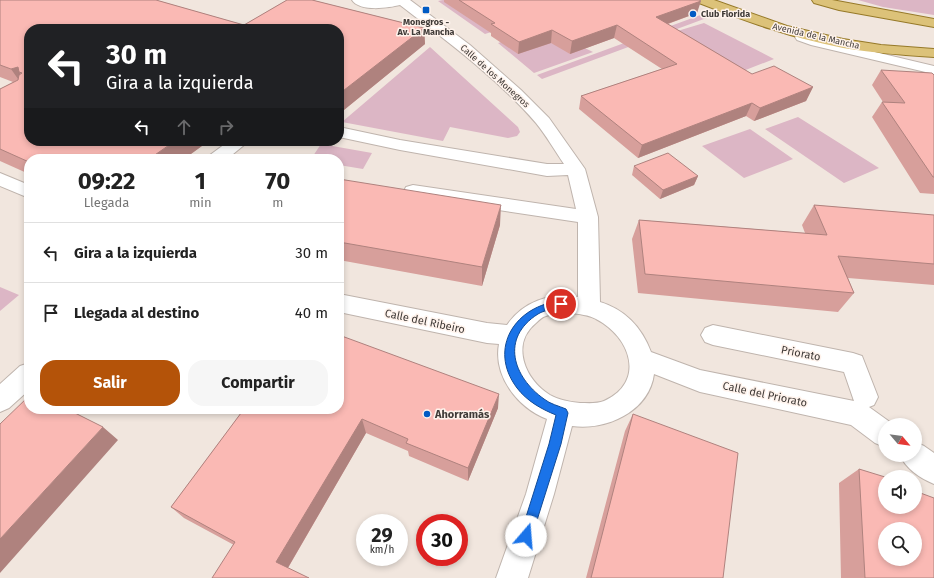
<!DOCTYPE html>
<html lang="es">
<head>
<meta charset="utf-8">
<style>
	:root { --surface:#fff; --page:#f6f6f6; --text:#222; --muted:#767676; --line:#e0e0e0; --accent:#b45309 }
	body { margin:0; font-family:"Fira Sans",sans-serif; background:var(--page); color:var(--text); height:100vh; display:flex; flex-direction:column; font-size:15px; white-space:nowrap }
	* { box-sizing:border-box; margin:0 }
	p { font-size:13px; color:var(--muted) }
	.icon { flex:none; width:22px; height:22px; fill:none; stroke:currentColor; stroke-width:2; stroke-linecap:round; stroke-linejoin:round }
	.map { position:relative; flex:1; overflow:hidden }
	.details { position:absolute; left:24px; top:154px; width:320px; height:260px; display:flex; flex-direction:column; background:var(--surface); border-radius:16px; box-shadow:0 2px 6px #0003 }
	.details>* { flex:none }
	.top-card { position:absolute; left:24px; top:24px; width:320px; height:122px; border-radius:16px; box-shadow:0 2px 6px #0003; background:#202124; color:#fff; overflow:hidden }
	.needle { width:26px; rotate:119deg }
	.controls { position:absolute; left:878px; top:418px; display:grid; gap:8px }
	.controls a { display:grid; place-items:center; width:44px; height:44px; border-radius:50%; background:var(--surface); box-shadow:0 2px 6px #0003; font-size:20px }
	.speed { position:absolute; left:356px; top:514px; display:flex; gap:8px; font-size:20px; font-weight:700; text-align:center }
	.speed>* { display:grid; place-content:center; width:52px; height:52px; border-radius:50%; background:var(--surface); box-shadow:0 2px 6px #0003; line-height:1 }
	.speed small { font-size:10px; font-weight:400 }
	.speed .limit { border:6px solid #d22; background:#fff; color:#111 }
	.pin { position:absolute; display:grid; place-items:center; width:34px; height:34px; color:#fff; margin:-17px; border:2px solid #fff; border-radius:50%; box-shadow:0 1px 4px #0007 }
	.me { position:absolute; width:44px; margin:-22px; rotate:18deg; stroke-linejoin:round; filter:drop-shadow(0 0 3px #0008) }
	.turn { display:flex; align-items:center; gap:14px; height:84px; padding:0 16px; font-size:18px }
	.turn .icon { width:52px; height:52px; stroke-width:2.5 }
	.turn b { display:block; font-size:28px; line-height:34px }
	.lanes { display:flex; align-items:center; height:38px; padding:0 16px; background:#0003; justify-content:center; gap:20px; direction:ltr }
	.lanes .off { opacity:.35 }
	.eta { display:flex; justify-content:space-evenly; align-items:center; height:68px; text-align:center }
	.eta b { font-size:24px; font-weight:700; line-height:28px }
	.primary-button { display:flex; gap:8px; margin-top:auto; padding:8px 16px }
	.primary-button a { flex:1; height:46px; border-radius:16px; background:var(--accent); color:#fff; font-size:16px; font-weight:700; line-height:46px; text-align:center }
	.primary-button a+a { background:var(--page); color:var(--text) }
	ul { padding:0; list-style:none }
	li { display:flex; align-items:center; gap:12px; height:60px; padding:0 16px; border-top:1px solid var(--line) }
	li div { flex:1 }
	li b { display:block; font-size:15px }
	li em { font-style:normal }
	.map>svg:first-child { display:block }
	.green { fill:#dcb6c5 }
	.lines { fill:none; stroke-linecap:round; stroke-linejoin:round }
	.minor-casing { stroke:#bfb4ad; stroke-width:2 }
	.major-casing { stroke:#967928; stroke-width:2 }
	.minor { fill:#fff; fill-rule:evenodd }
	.major { fill:#dcc279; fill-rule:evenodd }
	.wall { fill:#d79f9b }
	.shaded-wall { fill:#af827e }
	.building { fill:#fab9b4; stroke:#af827e; fill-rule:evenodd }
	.route { fill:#1a73e8; stroke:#114b97 }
	.poi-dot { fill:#005bc4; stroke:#fff3ec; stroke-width:1.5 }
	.labels { text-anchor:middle; stroke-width:3; stroke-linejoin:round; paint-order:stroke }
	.far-poi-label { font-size:9px; font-weight:bold; fill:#403b38; stroke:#fff3ec; text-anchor:start }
	.far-street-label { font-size:9px; fill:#403b38; stroke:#fff3ec }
	.street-label { font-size:11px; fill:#403b38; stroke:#fff3ec }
	.poi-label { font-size:11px; font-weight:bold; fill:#403b38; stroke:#fff3ec; text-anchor:start }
</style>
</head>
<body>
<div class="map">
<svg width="934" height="578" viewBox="0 0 934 578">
	<rect width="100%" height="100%" fill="#f1e6de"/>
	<path class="green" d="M443,0h8l56,27 -22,7 -47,-33z
		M858,0h76v15l-51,-8z
		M706,13l6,3 -170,63 -5,-4z
		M704,23l70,36 -31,12 -69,-39z
		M501,42c30,0 65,-5 92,10l-59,21 -36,-30z
		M430,47l88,80 2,5 -3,4 -9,2 -58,-11 -7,14 -101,-19z
		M798,117l81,51 -35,15 -79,-54z
		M750,129l43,30 -49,19 -42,-32z
		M321,144l51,9 -9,16 -24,-4v-6h-28z
		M0,287l19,8 -19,16z"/>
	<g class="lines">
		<defs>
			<path id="minor" d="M352,0h58l60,45 51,45 28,28 36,51 13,48 2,85c26,8 42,26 51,50l49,18 154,31 -10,-29 -131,-27 -8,-3 -4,-7 4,-7 8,-3 140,28 9,3 16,41 -4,8 -5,2 25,18h-9v22l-10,-4 -24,-18 -151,-33 -46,-18c-5,38 -49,57 -82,52l-18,68 -26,84h-32l30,-84 21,-75c-29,-11 -54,-43 -48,-75l-12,-1 -148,-31v-18l148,29 20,2c16,-23 43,-33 71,-28v-75l-165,-25 -7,-2 -2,-4 2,-4 7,-2 163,24 -8,-34 -21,1 -147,-26 -61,-13v-10l61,13 147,24h17c-9,-13 -18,-29 -28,-41 -39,-45 -89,-82 -136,-118 -12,3 -40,7 -48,-5zM570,313c9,1 19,2 26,6 35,18 50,63 8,82 -7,3 -17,2 -24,2 -10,-1 -21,-3 -30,-8 -25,-15 -40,-51 -14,-72 3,-3 6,-6 10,-7 7,-3 16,-3 24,-3z
				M802,33l18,6 114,27v8l-123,-29 -14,-5 -2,-3 2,-3z
				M229,141h20l-22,18h-20l3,-4z
				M0,173l29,12v13l-29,-12z
				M29,363v27l-20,18 -9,4v-28l20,-18z
				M915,442l9,4 10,7v31c-14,-6 -28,-15 -34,-29h15z"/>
			<path id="major" d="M697,0h17l73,26 56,13 38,6 53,4v8c-30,-2 -60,-4 -91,-9 -49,-9 -97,-27 -144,-45z
				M812,0h20l102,19v8l-95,-17 -25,-7z"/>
		</defs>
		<use href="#minor" class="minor-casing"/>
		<use href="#major" class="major-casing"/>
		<use href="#minor" class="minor"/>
		<use href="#major" class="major"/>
	</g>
	<path class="wall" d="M0,0h156l88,25 43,-25h25l112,28 1,16 -86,70v-85h-310v112h176l1,2 -22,16h-155v15l-29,-13v-72l13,-7 -13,-5z
		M444,0h255l-2,13 -29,11 84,50 61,13 -7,14 -52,20 -8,-5 -108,42 -59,-49 2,-13 81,-27 -48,-31 -44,16 -19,-11 -33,11 -27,-18v-3l-47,-31z
		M881,70l53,5v119l-14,-1 -48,-76 10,-15h1l-11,-17z
		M634,166l64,10 -4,9 -34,14 -28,-24z
		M339,179l161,46 -18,61 -143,-26z
		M814,205l120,10v70l-86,-7 6,15 -16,19 -200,-19 -6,-54 7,-19 166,13 -3,-8z
		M498,408l-30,73 -59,-25 -1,-5 -42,-18 -78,135 -54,-23 -50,-27 -13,-11 73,-98z
		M633,414l90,164h-137l39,-147z
		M859,469l75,109h-93l-2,-95z"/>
	<path class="shaded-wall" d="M701,1l-4,12 -44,16 3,-12z
		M617,25l-3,13 -44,16 2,-13z
		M424,28l1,16 -86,70v-20z
		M552,30l-1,13 -33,11 1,-12z
		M18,67l4,6 -3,-1 8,12 -4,2 -12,-17z
		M813,87l-7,14 -52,20 6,-13z
		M752,103l-6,13 -108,42 4,-13z
		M176,141h29l1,2 -22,16h-35z
		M698,176l-4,9 -34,14 3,-9z
		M501,205l-1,20 -18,61v-19z
		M499,394l-1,14 -30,73v-13z
		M362,419l4,14 -80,138 -10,-9z
		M103,427l15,13 -118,133v-34z"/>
	<path class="building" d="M0,0h156l88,25 43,-25h25l112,28 -85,66v-65h-310v112h146l-26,18h-120v3l-29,-13v-60l18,-9 1,-5 3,-2 -3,-1 -1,-5 -7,2 -11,-4z
		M459,0h240l2,1 -45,16 96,57 22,-8 39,21 -53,21 -8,-5 -110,42 -61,-49 96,-32 -60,-39 -45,16 -20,-11 -33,12 -28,-18 4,-1z
		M881,70l51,3 2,2v102h-1l-51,-75 23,1z
		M668,153l30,23 -35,14 -29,-24z
		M339,179l162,26 -19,62 -143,-25z
		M814,205l120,10v49l-96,-8 16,37 -209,-19 -6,-54 188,15z
		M339,335l160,59 -31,74 -62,-25 2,-4 -46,-20 -86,143 33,16h-97l23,-36 -64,-35 73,-98h95z
		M29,396v13h38l36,18 -103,112v-115z
		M633,414l105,39 -15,125h-132z
		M859,469l26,8v30h30v-16l19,7v80h-69zM885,529h30v30h-30z"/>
	<path class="route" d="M561,301l3,1 1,2 -1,3c-9,3 -18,2 -26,7 -38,24 -25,63 6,85 6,5 15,7 22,10l2,4 -7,31 -29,92 -2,4 -4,2 -4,-2 -2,-4 29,-92 7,-29c-15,-6 -29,-14 -39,-27 -30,-40 -1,-83 44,-87z"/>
	<g class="poi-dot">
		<rect x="422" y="6" width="8" height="8" rx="2"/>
		<circle cx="693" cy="14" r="4"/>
		<circle cx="427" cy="414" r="4"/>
	</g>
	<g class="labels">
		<g class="far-poi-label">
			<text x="701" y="17">Club Florida</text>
			<text x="426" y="25" text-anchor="middle">Monegros -<tspan x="426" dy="10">Av. La Mancha</tspan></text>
		</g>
		<g class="far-street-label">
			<text transform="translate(816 36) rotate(13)" y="3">Avenida de la Mancha</text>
			<text transform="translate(495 76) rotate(42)" y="3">Calle de los Monegros</text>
		</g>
		<g class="street-label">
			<text transform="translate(425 321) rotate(12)" y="4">Calle del Ribeiro</text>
			<text transform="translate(801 353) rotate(11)" y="4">Priorato</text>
			<text transform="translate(765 394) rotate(12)" y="4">Calle del Priorato</text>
		</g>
		<g class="poi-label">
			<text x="435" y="418">Ahorramás</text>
		</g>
	</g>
</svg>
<div class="controls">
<a><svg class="needle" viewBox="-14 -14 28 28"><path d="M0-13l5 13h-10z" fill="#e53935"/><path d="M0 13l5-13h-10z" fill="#767676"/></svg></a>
<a><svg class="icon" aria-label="sound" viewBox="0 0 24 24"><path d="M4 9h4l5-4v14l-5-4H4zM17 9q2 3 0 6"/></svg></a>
<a><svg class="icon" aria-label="search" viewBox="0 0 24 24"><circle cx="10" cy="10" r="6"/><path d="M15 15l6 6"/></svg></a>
</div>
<div class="speed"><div>29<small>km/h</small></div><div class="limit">30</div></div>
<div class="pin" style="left:561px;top:304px;background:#d93025"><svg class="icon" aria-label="arrive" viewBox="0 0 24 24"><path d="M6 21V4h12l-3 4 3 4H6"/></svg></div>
<svg class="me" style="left:526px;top:536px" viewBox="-20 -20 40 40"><circle r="19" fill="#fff"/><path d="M0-13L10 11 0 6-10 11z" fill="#1a73e8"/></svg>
<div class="top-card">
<div class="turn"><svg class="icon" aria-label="left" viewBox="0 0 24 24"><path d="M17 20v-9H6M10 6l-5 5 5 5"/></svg><div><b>30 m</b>Gira a la izquierda</div></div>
<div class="lanes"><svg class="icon" aria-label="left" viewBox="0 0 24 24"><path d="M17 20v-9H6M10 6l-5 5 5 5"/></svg><svg class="icon off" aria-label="ahead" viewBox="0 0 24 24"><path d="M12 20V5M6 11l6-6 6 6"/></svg><svg class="icon off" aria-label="right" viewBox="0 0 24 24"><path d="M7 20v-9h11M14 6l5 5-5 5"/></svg></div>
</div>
<section class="details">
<div class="eta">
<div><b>09:22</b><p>Llegada</p></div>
<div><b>1</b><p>min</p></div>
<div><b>70</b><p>m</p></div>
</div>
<ul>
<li><svg class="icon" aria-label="left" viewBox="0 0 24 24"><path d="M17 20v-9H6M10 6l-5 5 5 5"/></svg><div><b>Gira a la izquierda</b></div><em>30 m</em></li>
<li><svg class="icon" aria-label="arrive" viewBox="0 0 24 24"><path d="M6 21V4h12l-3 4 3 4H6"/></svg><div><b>Llegada al destino</b></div><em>40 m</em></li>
</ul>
<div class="primary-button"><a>Salir</a><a>Compartir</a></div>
</section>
</div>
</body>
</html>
